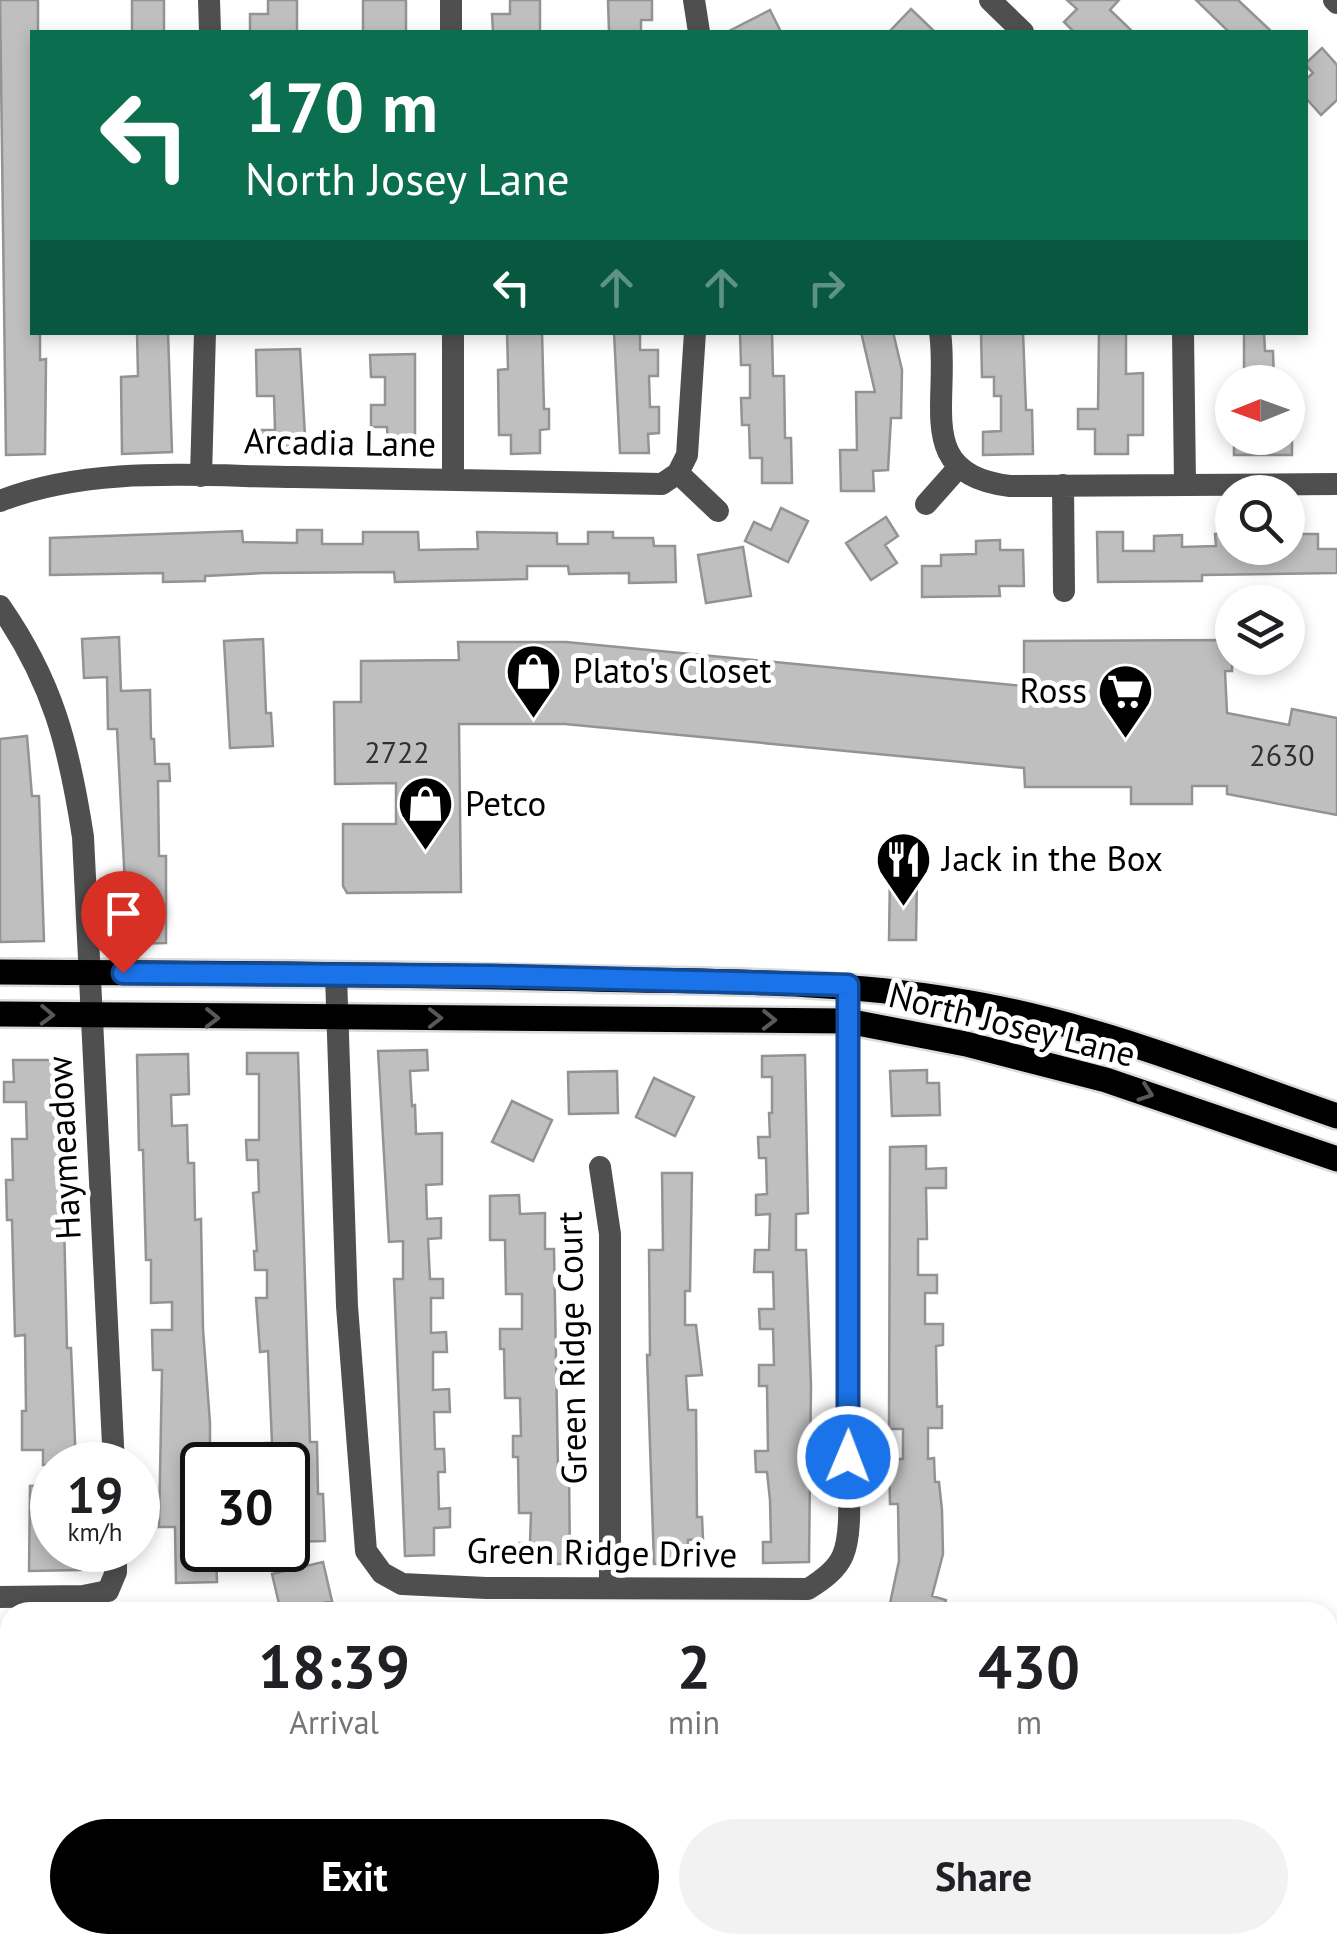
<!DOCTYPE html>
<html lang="en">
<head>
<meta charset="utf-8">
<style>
	:root { --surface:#fff; --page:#f2f2f2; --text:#202124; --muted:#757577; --accent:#000 }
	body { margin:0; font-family:"PT Sans",sans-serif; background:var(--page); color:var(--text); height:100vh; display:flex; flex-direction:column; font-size:38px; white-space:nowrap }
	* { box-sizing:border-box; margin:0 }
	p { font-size:32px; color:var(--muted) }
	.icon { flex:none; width:55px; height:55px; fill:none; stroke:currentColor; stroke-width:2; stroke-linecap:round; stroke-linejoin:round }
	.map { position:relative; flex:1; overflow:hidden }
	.sheet { position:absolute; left:0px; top:1602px; width:1338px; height:352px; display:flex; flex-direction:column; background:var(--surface); border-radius:30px 30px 0 0; box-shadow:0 5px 15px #0003 }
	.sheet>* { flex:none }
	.guide { position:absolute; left:30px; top:30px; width:1278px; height:305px; border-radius:0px; box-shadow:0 5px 15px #0003; background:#0b6e4f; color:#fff; overflow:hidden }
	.needle { width:65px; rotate:269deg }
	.controls { position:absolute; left:1215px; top:365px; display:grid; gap:20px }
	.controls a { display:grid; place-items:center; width:90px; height:90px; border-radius:50%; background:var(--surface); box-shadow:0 5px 15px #0003; font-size:50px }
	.speed { position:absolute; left:30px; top:1442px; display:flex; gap:20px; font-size:50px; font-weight:700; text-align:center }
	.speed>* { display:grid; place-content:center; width:130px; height:130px; border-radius:50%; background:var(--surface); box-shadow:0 5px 15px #0003; line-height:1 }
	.speed small { font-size:25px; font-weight:400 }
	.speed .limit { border:5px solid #111; border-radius:15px; background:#fff; color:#111 }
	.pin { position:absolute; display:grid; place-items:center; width:85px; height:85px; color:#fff; margin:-102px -42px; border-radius:50% 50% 50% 0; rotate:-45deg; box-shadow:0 0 10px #0007 }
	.pin .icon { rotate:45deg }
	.me { position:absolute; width:110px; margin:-55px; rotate:1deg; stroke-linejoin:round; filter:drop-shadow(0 0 8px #0008) }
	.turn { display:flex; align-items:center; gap:35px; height:210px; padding:0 50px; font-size:45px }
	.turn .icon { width:130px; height:130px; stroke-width:2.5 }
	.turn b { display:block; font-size:70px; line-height:85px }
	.lanes { display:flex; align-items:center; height:95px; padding:0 50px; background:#0003; justify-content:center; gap:50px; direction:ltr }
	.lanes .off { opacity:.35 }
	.eta { display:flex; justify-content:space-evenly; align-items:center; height:170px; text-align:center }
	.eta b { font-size:60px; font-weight:600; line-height:70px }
	.primary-button { display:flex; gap:20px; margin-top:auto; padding:20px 50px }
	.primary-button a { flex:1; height:115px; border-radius:60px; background:var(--accent); color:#fff; font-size:40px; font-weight:600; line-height:115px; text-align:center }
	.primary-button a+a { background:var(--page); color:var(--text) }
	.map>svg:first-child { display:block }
	.building { fill:#bfbfbf; stroke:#939393; stroke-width:2.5 }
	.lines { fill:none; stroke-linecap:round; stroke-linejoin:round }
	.major-casing { stroke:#dbdbdb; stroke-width:30 }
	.minor { stroke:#4f4f4f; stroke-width:22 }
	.major { stroke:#000; stroke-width:25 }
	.oneway { stroke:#595959 }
	.route-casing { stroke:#114b97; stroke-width:25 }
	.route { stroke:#1a73e8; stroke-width:18 }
	.labels { text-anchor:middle; stroke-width:10; stroke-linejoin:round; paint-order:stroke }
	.number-label { font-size:30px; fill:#303030 }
	.street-label { font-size:35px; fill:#000; stroke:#fff }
	.poi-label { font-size:35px; fill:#000; stroke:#fff; text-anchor:start }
</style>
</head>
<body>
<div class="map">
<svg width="1337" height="1953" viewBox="0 0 1337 1953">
	<rect width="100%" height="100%" fill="#fff"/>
	<path class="building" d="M0,0h38v32h-6v300h8v28l6,-1 -1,95 -39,1z
		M132,0h32v32h-32z
		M268,0h29v32h-47v-18h18z
		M363,0h43v32h-43z
		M510,0h30v32h-47l-1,-18h18z
		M608,0h44v20h-11v12h-32z
		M1067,0h52l-9,10 23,22h-59l-10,-10 13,-13z
		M1196,0h42l34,32h-43z
		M911,9l24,23h-46z
		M770,10l11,22h-54z
		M1322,48l15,17v35l-16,15 -16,-18v-17l8,-7 -8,-9z
		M137,332h31l4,120 -50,2 -1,-77 17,-1z
		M507,332h35l2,77h5v20l-9,1v23l-29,1v-19h-12l-1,-65 10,-1z
		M614,332h26v18h18v26h-9l1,31h9v26l-11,1 1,19h-29z
		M740,332h32l1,44h11l1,62h6l1,45h-30v-25h-12l-1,-33h-7l-1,-27h9v-33h-9z
		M861,332h32l9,38 -1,48h-10l-3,52 -15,1 1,20h-33l-1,-41h17l-1,-58h19z
		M981,332h42l3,78h6l1,44 -50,1v-23l18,-1v-35h-7v-19h-12z
		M1099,332h27v42l17,-1v62h-15v19h-33v-25h-17v-20h20z
		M1244,332h20l1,19h8l1,31h-30z
		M300,349l6,104 -49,1v-24h18l-1,-34h-17l-1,-46z
		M415,354v95l-27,1 -1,-23h-16v-22h14v-28h-14l-1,-22z
		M1234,438h58v17h-58z
		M781,508l27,13 -20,41 -43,-21 9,-19 17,8z
		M886,517l12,19 -13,9 12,18 -26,17 -25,-37z
		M297,530h25v14h41v-12h55l1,18 59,-1 -1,-17 80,1v11h31v-12h25v6h40l1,8h21l1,36 -47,1v-10l-60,1 -1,-8h-41v13l-87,2 -45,1 -1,-10 -130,1 -59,3v5l-42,1v-9l-113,2v-37l192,-7 1,11 54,1z
		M1097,532h26v19h31v-15l28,-1v12l34,-1 -1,-12 17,-1v15h56v-14h30v15h19v24l-135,2v6l-104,1z
		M1000,540v10h23l1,36h-25l1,10 -78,1v-31h19v-11l35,-1v-13z
		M743,547l8,49 -45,7 -8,-48z
		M119,637l2,54 29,-1 1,49h3l1,25h14l1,17h-12l1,75h7v87l-38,1 -11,-215h-9l-1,-52 -23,1 -2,-39z
		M263,639l3,74h5l2,33 -43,2 -6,-107z
		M1225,640v5h7v26h-7l2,42 62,12 3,-16 45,9v97l-110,-21v-8h-35v18h-61v-17h-106l-1,-19 -459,-44h-106l2,168 -114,1 -4,-7v-62h53v-41l-61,1 -1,-82h27v-41l98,-1 -1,-18h108l458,44v-45z
		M27,736l5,60h7l5,145 -44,1v-203z
		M890,876h27l-1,64h-27z
		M427,1050l1,20 -18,1 2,35 3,-1 1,29 26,-1v51l-16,1 1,34 14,-1v20l-13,1 2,40h13v19h-12v35l15,-1 1,20h-14v38l16,-1 1,23h-16l1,37h9l1,23h-7l1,37 11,-1v19l-16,1v27l-29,1 -11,-277h9v-38l-14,1 -11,-191z
		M247,1053h51l12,389h7l1,52h5l2,47 -37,1v-77h-4v-4l-17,1 -1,-19h6l-4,-92 -8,1 -4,-54h11v-28h-12l-1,-19h3l-4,-58 6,-1 -1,-32h-11l-1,-20h13v-66h-12z
		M188,1054l1,40 -18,1 1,31 15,-1 1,38h6l1,57 6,-1 2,110 7,94v42h-8v85h14l1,32 -41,1 -1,-56h-16l3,-157h-9l-1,-40h20v-28l-21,1v-43h-5l-3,-110h-4l-2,-95z
		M805,1055l3,158 -12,1v36h10l5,135 -2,177 -46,1v-21h8l-1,-42 -3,-28h-11l-1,-21h13l-1,-65h-8v-21h15l-1,-36h-13l-1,-20h15l-1,-37h-19l1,-22h14l1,-36 -14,1v-20l11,-1 -1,-36h-7l-1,-21h12l-1,-24h3v-36h-10v-21z
		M13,1060h40l1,57h5l1,62h3l4,169h4l5,117h-33v-15h-21v-39h4l-1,-76 -10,1 -3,-116h-5l-1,-40h7l-1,-41h15l-1,-37h-22v-20h10z
		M927,1070v13h12l1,32 -48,1 -2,-45z
		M617,1071l1,42 -49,1 -1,-42z
		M654,1078l40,19 -19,39 -39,-19z
		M512,1101l40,19 -19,41 -41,-19z
		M926,1146v23l20,-1v20h-20l1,51h-9v36h19v18h-12v31h18v21l-7,1 1,61 5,-1v22h-14v31l6,-1 1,24h4l3,28 1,44 -11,42 14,4 -3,12h-34l-20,-4 10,-47 -1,-57h-8l-1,-45h14v-30h-14l1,-282z
		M662,1173h30l-2,118h-5v34h11l6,50 -16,1 2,34h8l1,107h5l1,22 -15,1v23l-34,1 -7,-209h3l-1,-105h14z
		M519,1195l1,19 25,-1v36h9l4,218h11l1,97h-50v-21h10l1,-30h-12l-1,-56h-5v-21h8l-1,-38h-15l-1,-49h-4v-20h22v-35h-16l-1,-54h-15v-44z
		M52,1485v65h29v20l-52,1 1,-85z
		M323,1562l9,39 -51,11 -9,-38z"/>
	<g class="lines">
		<defs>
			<path id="major" d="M0,972c197,1 394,2 591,7 121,3 242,1 362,21 134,21 257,72 384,116
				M0,1014l847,7 119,23 140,36 231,79"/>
		</defs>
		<use href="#major" class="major-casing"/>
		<path class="minor" d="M209,0l1,32
			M451,0v32
			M694,0l5,32
			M990,0l33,32
			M1334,0l3,3
			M453,332v147
			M940,332c10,70 -27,143 70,154l327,-2
			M1183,332l2,152
			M678,473l40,38
			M201,476l4,-144
			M1063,485l1,106
			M0,501c91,-36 198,-25 295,-24 122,2 244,4 367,7l16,-11 9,-18 8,-123
			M926,504l32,-36
			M0,606c53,76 69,140 83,231l31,628
			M336,975l11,331 19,245 16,22 20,11 84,4 322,1c13,-8 29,-19 35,-34 10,-24 5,-71 5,-98l-1,-472
			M600,1167l10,67v353
			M0,1597l83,-1 25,-5 8,-19v-22
			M0,1855l10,-4
			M927,1945l6,8
			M232,1953l6,-8
			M1217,1953v-8"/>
		<use href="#major" class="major"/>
	</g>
	<defs><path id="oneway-chevron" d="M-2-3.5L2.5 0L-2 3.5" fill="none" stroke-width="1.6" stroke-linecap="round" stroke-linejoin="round" transform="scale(2.5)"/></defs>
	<g class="oneway">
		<use href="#oneway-chevron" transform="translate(47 1015) rotate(2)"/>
		<use href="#oneway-chevron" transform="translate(212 1018) rotate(1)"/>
		<use href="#oneway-chevron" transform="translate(435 1018)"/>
		<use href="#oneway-chevron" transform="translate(769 1020) rotate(1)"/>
		<use href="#oneway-chevron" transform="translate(1146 1093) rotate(19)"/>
	</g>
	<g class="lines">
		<defs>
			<path id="route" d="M123,973l371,3 354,9v472"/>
		</defs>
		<use href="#route" class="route-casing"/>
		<use href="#route" class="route"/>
	</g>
	<defs>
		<symbol id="shop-pin" viewBox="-11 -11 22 30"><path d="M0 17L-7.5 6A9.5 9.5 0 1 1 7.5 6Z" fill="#000" stroke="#fff"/><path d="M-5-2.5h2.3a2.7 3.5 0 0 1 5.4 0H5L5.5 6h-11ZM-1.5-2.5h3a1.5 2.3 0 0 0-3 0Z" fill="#fff"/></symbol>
		<symbol id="supermarket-pin" viewBox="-11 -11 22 30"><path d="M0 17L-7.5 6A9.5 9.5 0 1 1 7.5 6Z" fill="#000" stroke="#fff"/><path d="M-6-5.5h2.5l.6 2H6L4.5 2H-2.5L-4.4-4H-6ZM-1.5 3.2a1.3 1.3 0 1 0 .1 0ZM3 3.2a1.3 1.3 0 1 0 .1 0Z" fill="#fff"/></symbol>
		<symbol id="restaurant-pin" viewBox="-11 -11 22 30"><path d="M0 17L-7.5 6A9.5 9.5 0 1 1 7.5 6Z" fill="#000" stroke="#fff"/><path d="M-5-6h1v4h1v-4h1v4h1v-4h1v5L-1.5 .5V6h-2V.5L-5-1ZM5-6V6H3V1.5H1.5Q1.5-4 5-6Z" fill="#fff"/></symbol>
	</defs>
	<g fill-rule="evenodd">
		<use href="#shop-pin" x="502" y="640" width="63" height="86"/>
		<use href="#supermarket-pin" x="1094" y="660" width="63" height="86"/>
		<use href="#shop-pin" x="394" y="772" width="63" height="86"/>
		<use href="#restaurant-pin" x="872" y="828" width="63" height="86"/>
	</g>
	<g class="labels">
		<g class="number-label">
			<text x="397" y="763">2722</text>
			<text x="1282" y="766">2630</text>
		</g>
		<g class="street-label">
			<text transform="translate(340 443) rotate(1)" y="12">Arcadia Lane</text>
			<text transform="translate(1012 1025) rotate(14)" y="12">North Josey Lane</text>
			<text transform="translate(64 1148) rotate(-93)" y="12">Haymeadow</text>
			<text transform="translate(572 1348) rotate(-91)" y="12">Green Ridge Court</text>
			<text transform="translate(602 1553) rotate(1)" y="12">Green Ridge Drive</text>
		</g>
		<g class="poi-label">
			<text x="573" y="683">Plato's Closet</text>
			<text x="1087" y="703" text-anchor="end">Ross</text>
			<text x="465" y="816">Petco</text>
			<text x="942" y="871">Jack in the Box</text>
		</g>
	</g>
</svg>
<div class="controls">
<a><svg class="needle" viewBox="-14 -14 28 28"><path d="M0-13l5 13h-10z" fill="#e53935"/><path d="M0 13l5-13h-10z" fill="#757577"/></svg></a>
<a><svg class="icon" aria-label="search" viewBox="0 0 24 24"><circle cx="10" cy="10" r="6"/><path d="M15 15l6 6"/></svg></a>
<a><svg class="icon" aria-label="layers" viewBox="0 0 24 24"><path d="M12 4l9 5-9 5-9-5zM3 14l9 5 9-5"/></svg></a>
</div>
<div class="speed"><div>19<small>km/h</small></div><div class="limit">30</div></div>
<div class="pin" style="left:123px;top:973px;background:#d93025"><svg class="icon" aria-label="arrive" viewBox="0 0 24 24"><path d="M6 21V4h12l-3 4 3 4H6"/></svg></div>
<svg class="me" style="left:848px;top:1457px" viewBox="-20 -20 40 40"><circle r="17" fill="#1a73e8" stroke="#fff" stroke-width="3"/><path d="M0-11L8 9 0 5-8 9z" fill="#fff"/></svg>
<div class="guide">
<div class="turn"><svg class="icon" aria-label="left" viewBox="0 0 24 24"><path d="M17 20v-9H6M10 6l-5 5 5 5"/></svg><div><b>170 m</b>North Josey Lane</div></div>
<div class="lanes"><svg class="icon" aria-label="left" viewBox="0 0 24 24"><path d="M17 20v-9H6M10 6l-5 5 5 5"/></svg><svg class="icon off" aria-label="ahead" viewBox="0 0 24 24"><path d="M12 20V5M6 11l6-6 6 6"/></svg><svg class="icon off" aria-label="ahead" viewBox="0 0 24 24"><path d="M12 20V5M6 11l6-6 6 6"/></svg><svg class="icon off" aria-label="right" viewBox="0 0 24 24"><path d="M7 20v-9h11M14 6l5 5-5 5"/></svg></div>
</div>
<section class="sheet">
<div class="eta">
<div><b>18:39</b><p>Arrival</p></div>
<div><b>2</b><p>min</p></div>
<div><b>430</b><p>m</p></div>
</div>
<div class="primary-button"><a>Exit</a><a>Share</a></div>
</section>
</div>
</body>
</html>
